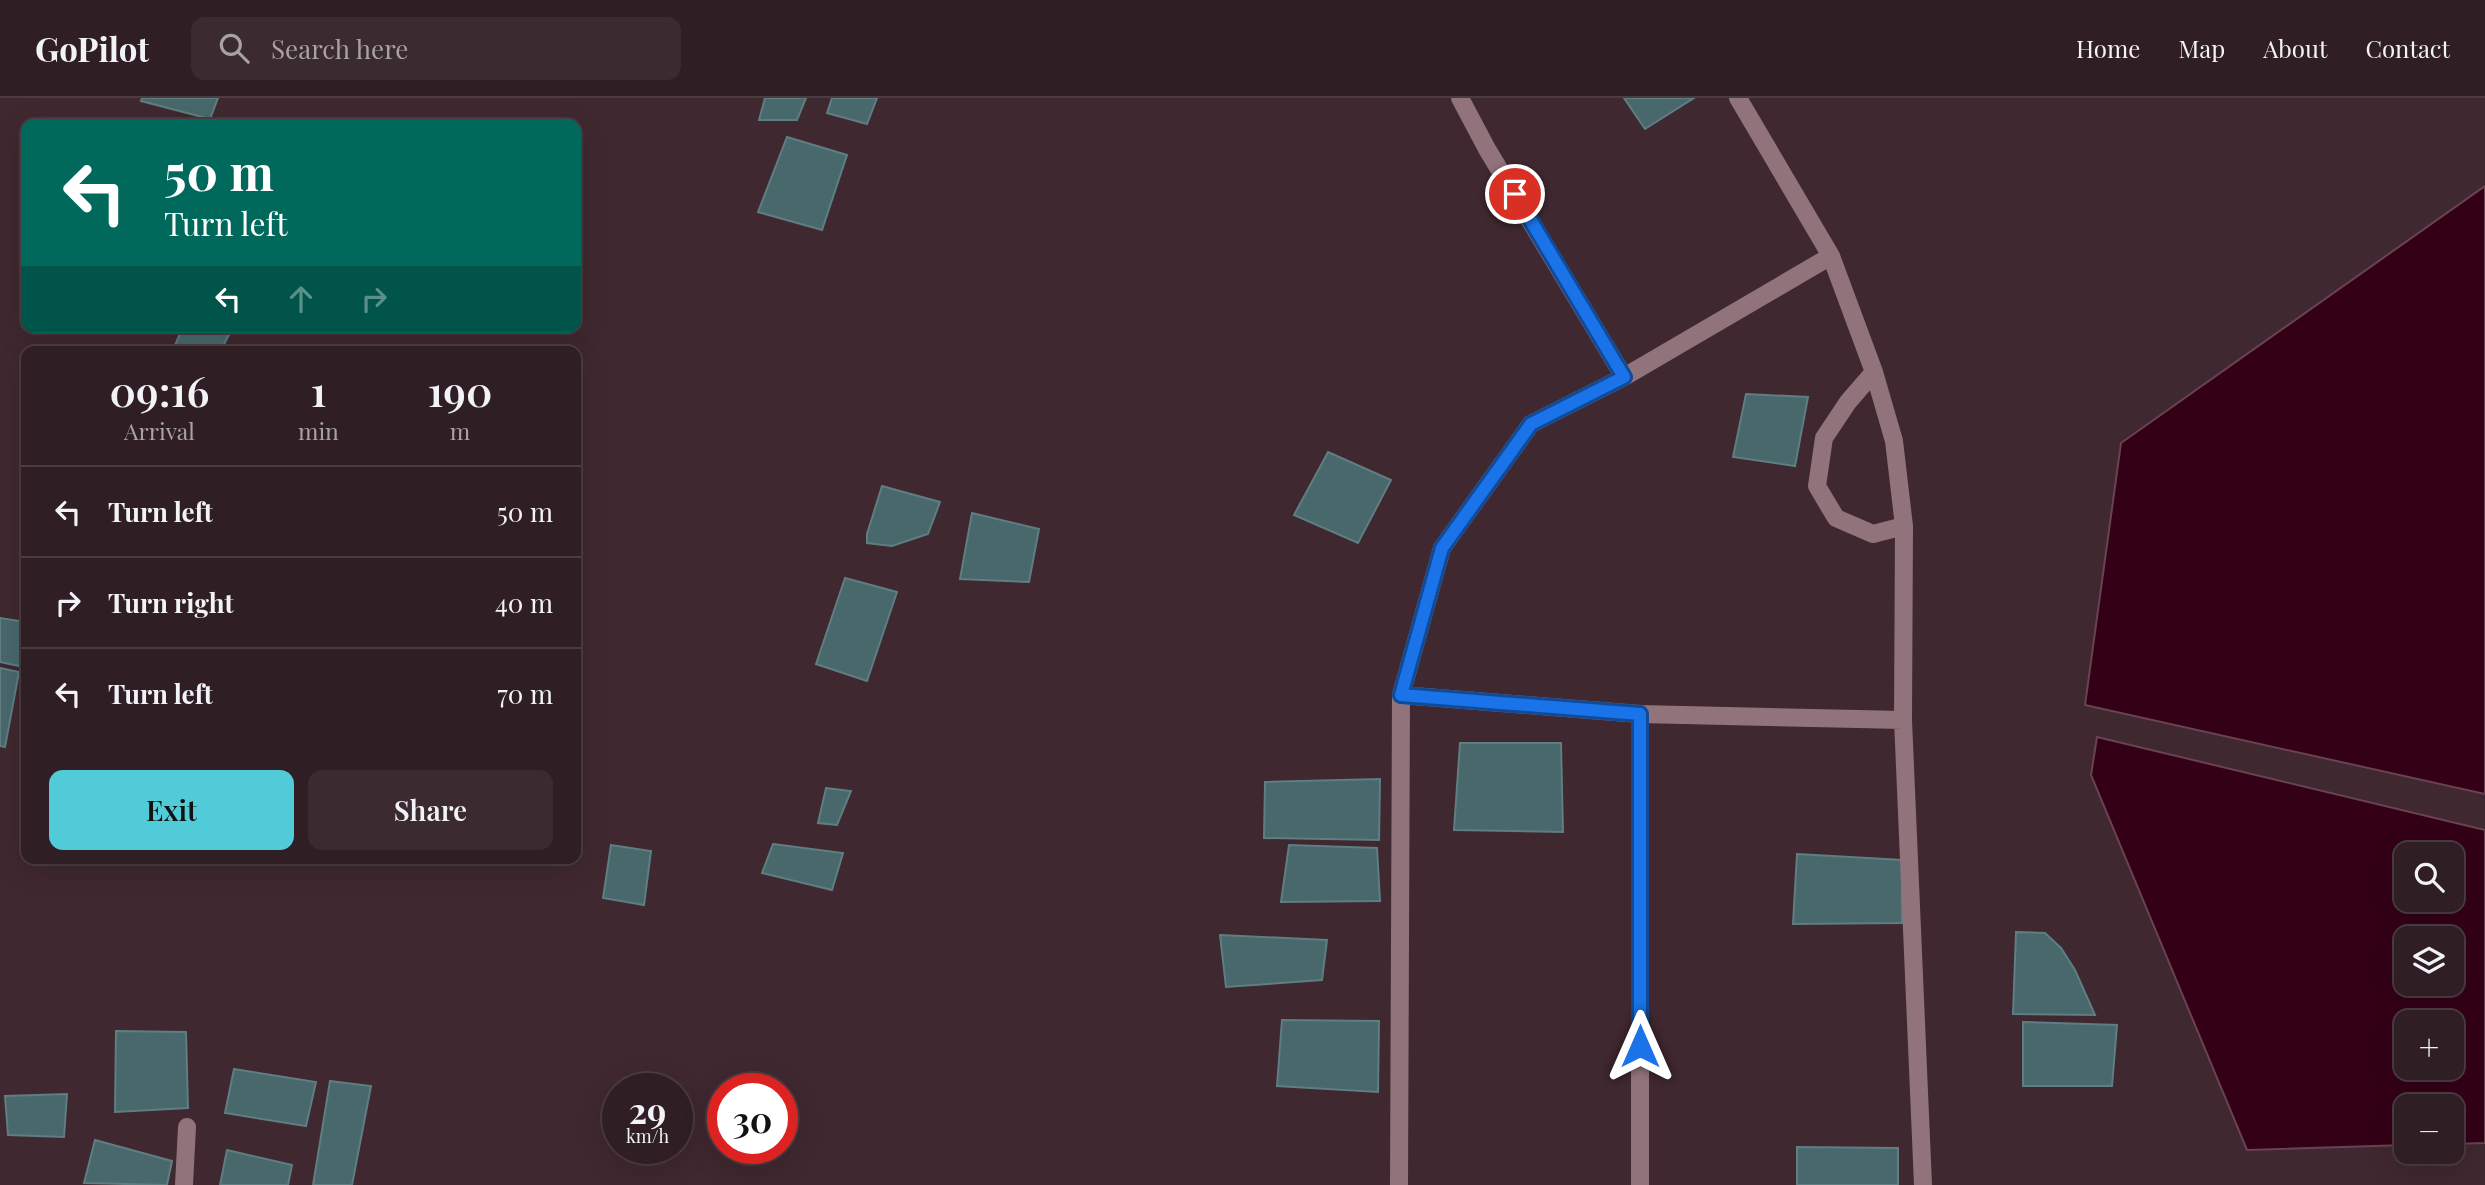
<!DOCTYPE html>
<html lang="en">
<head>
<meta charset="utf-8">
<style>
	:root { --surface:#2f1e23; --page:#3b2b30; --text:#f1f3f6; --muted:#a7a2a6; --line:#4a3c41; --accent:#52cbd8 }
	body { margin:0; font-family:"Playfair Display",serif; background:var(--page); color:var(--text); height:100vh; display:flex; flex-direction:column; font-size:26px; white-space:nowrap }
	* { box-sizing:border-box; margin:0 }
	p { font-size:23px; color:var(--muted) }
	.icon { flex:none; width:38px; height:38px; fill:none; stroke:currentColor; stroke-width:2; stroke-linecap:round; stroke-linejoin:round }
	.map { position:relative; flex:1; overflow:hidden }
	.side { position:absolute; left:21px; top:248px; width:560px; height:518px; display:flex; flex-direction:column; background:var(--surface); border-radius:14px; box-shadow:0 7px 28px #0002,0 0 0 2px var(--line) }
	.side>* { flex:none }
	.top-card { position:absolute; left:21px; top:21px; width:560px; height:214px; border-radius:14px; box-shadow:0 7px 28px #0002,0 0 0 2px var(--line); background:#00695c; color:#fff; overflow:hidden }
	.buttons { position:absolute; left:2394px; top:744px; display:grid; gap:14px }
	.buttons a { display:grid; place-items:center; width:70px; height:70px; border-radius:14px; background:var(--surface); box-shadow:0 7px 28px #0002,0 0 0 2px var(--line); font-size:35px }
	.speed { position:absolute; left:602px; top:975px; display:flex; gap:14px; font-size:35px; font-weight:700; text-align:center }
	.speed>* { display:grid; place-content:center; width:91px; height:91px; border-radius:50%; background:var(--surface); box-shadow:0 7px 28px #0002,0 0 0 2px var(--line); line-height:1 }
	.speed small { font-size:18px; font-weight:400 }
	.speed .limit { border:10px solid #d22; background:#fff; color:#111 }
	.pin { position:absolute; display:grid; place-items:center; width:60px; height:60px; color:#fff; margin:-30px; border:4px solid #fff; border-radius:50%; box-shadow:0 2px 7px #0007 }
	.me { position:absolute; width:77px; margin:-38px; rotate:0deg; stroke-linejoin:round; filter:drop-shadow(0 0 5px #0008) }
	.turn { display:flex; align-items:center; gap:24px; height:147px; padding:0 28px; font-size:32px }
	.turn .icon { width:91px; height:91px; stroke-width:2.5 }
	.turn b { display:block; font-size:49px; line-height:60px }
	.lanes { display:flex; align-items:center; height:66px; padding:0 28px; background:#0003; justify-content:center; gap:35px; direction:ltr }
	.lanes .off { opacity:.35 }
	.eta { display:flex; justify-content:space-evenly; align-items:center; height:119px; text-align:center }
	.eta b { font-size:42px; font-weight:600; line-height:49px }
	.button { display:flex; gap:14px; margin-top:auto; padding:14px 28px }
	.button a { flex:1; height:80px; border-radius:14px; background:var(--accent); color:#111; font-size:28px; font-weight:600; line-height:80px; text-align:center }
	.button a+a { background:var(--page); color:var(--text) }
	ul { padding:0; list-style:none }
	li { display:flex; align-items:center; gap:21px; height:91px; padding:0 28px; border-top:2px solid var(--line) }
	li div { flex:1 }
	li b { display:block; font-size:26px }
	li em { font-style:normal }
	header { display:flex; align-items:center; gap:42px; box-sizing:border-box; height:98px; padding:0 35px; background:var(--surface); border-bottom:2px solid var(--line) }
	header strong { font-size:33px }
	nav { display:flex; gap:38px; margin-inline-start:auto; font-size:24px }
	.search { width:490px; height:63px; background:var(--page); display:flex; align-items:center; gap:18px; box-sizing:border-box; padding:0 24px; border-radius:14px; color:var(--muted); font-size:26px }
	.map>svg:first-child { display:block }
	.water { fill:#330016; stroke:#6a4252; stroke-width:2; fill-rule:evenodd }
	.building { fill:#49686c; stroke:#5e7e82; stroke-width:2 }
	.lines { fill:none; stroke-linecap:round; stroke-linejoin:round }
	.minor { stroke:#91737c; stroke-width:18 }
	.route-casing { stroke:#114b97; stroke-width:18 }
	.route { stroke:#1a73e8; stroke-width:12 }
</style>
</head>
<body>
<header>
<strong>GoPilot</strong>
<div class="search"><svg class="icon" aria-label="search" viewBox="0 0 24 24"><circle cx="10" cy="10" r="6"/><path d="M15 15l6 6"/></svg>Search here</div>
<nav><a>Home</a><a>Map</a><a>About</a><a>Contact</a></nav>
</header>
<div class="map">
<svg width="2485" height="1087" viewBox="0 0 2485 1087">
	<rect width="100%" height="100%" fill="#3f282f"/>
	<path class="water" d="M2485,88v608l-400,-89 36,-262z
		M2097,639l388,93v313l-33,1v-38h-46v39l-159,5 -156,-375zM2406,756h46v46h-46zM2406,840h46v46h-46zM2406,924h46v46h-46z"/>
	<path class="building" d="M142,0h76l-8,21 -69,-18z
		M765,0h41l-9,22h-38z
		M832,0h45l-10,26 -40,-11z
		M1624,0h70l-49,31z
		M787,39l60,18 -25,75 -64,-18z
		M183,229h50l-13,25h-48z
		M1746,296l62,3 -13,69 -62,-9z
		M1328,354l63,28 -33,63 -64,-28z
		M882,388l58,16 -12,32 -36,12 -25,-3v-9z
		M972,415l67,16 -10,53 -69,-3z
		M845,480l52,14 -30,89 -51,-17z
		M0,520l26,4 -2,45 -24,-5z
		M0,570l19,4 -14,75 -5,-1z
		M1460,645h101l2,89 -109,-2z
		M1380,681l-1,61 -115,-2 1,-56z
		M826,690l25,3 -14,34 -19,-2z
		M773,746l70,9 -11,37 -70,-17z
		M611,747l40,6 -7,54 -41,-7z
		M1289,747l88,3 3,53 -99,1z
		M1797,756l105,6v63l-109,1z
		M2016,834l29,1 16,15 14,22 20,45 -82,-1z
		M1220,837l107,5 -5,40 -96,7z
		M1282,922l97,1 -1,71 -101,-6z
		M2023,924l94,3 -5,61h-89z
		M116,933l70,1 2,76 -73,4z
		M234,971l82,13 -10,44 -81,-13z
		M330,983l41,5 -19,99h-39z
		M67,996l-3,43 -56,-2 -3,-39z
		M95,1042l77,21 -5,24 -83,-2z
		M1797,1049l101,1v37h-101z
		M227,1052l65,15 -4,20h-68z"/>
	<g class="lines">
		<path class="minor" d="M1460,0l27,51 137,228
			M1738,0l93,158 43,116 20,69 10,85 -1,194 20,465
			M1874,274l-26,30 -24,36 -7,48 19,32 37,16 31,-8
			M1401,597l239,19 263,6
			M1640,616v471
			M184,1087l3,-58
			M1399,1087l2,-490 41,-147 89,-124 93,-47 207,-121"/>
	</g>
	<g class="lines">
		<defs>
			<path id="route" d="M1515,96l109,183 -93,47 -89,124 -41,147 239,19v332"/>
		</defs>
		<use href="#route" class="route-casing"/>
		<use href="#route" class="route"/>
	</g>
</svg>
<div class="buttons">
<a><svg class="icon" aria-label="search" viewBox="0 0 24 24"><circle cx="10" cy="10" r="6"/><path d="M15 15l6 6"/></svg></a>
<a><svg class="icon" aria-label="layers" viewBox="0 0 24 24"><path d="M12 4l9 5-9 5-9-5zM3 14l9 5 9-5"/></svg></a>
<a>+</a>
<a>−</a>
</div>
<div class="speed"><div>29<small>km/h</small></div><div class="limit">30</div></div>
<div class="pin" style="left:1515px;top:96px;background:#d93025"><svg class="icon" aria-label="arrive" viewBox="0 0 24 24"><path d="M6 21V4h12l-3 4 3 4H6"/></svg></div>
<svg class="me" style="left:1640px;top:948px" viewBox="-20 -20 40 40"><path d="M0-17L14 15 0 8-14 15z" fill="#1a73e8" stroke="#fff" stroke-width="4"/></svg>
<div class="top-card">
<div class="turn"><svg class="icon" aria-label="left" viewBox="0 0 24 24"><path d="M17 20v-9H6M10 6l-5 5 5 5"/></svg><div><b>50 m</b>Turn left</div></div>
<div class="lanes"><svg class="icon" aria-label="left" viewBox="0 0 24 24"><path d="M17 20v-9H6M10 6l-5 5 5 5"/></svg><svg class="icon off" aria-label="ahead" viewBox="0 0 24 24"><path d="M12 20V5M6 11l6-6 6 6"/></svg><svg class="icon off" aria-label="right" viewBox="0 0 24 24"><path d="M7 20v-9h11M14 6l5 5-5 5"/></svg></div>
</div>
<section class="side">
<div class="eta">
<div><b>09:16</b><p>Arrival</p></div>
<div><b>1</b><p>min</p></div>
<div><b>190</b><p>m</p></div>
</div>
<ul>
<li><svg class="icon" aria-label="left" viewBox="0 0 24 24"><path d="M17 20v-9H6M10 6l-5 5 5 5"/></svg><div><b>Turn left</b></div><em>50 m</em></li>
<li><svg class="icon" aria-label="right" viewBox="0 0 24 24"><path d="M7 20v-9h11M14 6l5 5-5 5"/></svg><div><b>Turn right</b></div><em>40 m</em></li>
<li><svg class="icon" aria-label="left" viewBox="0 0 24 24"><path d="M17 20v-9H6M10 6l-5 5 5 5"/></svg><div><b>Turn left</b></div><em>70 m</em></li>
</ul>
<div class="button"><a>Exit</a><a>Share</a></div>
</section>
</div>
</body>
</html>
